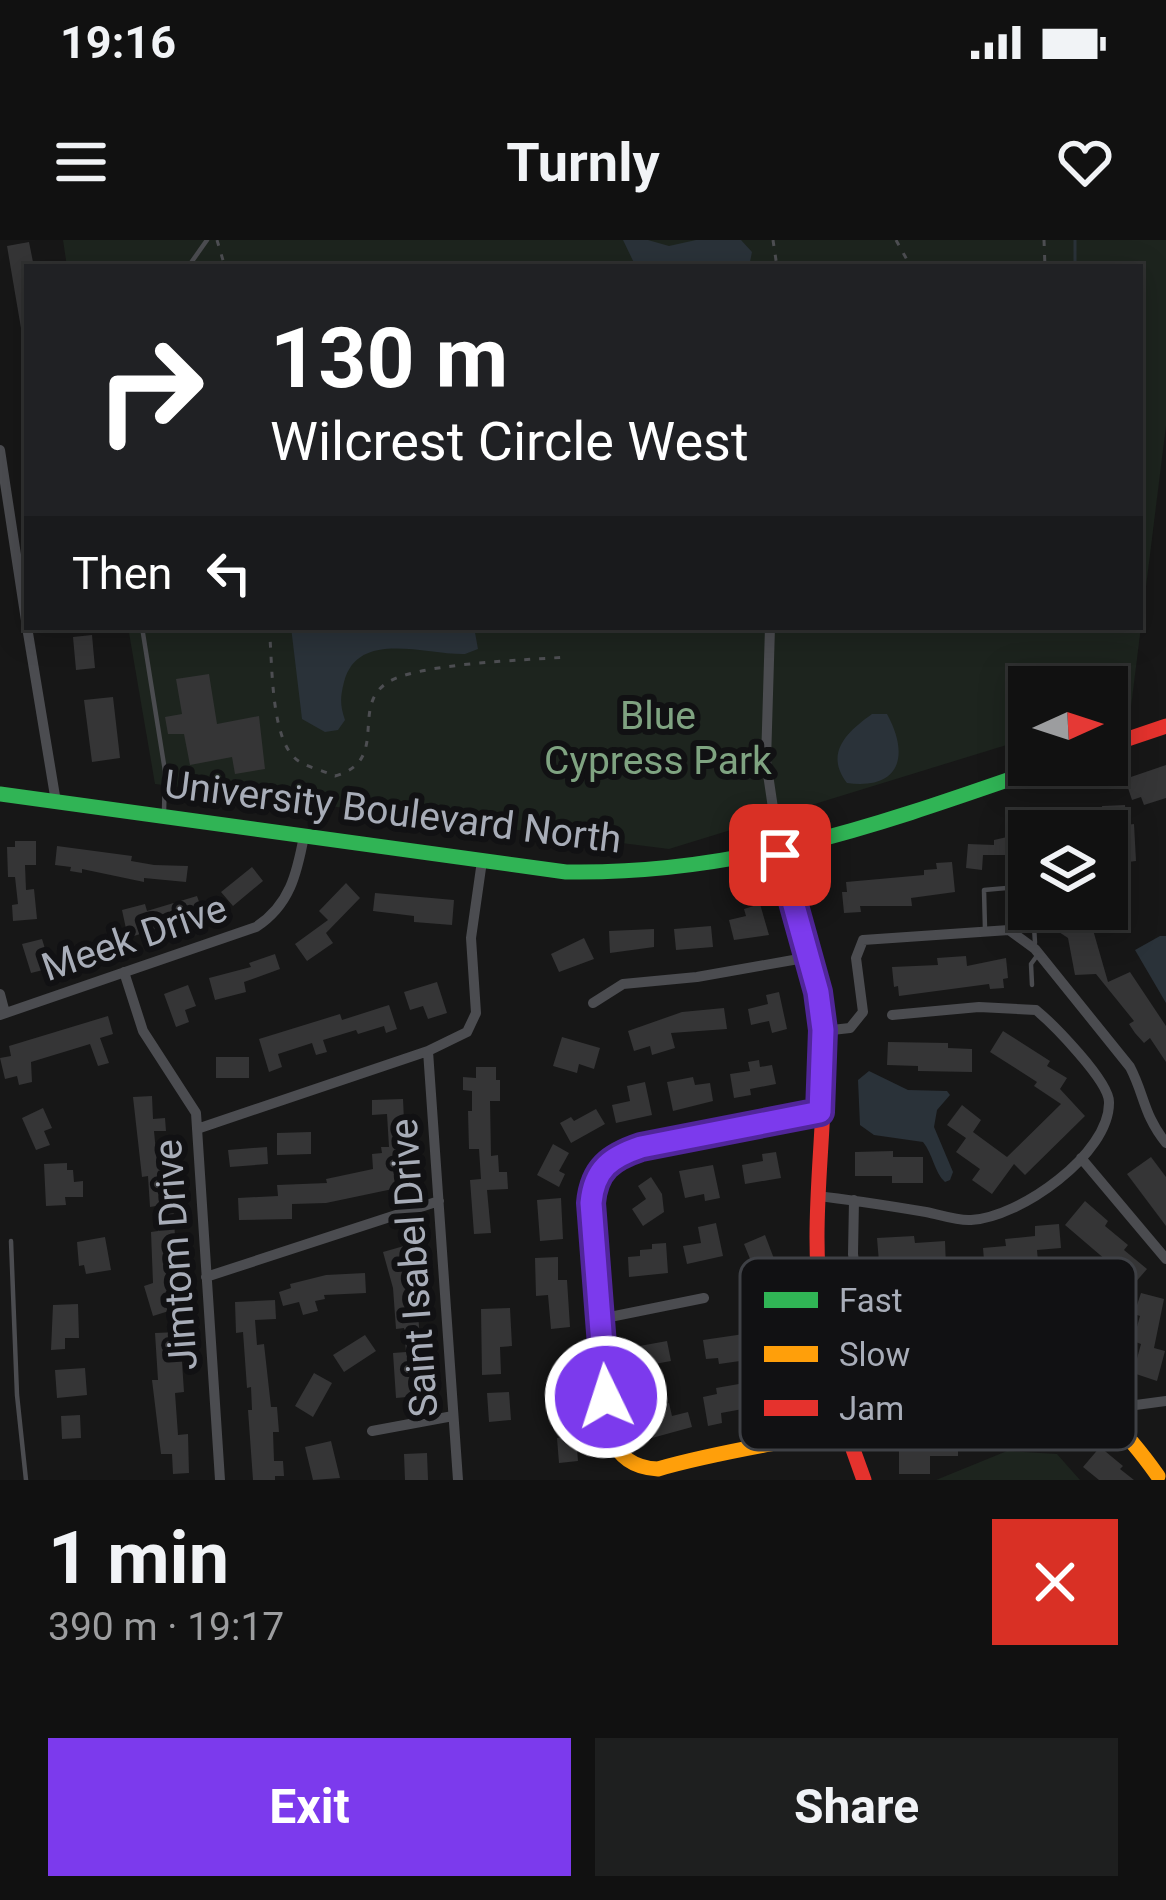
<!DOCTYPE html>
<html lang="en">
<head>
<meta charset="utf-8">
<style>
	:root { --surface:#111; --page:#1e1f1f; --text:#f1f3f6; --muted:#9c9d9f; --line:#303131; --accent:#7c3aed }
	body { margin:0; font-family:Roboto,sans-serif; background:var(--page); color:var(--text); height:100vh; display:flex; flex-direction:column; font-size:45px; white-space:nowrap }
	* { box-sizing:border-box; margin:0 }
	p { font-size:39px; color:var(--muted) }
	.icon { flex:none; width:66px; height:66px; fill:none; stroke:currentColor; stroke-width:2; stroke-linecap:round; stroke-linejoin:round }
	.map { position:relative; height:1240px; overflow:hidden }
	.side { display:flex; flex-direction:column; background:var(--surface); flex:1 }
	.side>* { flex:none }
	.hud { position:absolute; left:24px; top:24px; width:1119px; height:366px; border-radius:0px; box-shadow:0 6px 30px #0003,0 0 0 3px var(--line); background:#202124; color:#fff; overflow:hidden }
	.needle { width:78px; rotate:87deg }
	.tools { position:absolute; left:1008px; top:426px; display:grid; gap:24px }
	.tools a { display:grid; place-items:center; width:120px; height:120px; border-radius:0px; background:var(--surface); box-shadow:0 6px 30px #0003,0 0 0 3px var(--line); font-size:60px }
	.pin { position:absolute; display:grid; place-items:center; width:102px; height:102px; color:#fff; margin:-51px; border-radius:24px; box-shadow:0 6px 18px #0006 }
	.me { position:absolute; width:132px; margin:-66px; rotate:356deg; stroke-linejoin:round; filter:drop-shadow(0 0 9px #0008) }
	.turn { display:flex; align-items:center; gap:42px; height:252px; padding:0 48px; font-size:54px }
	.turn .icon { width:156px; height:156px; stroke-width:2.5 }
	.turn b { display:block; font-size:84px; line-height:102px }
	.then { display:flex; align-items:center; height:114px; padding:0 48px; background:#0003; gap:24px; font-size:45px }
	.round { display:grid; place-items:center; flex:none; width:126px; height:126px; border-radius:0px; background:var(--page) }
	.overview { display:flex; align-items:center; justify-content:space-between; height:204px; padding:0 48px }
	h1 { font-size:72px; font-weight:700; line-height:90px }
	.cta { display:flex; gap:24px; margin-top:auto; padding:24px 48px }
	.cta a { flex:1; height:138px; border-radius:0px; background:var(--accent); color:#fff; font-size:48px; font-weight:700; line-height:138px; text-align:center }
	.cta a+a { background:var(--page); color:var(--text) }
	.status { display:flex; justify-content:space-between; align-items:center; height:84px; padding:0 60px; background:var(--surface); direction:ltr }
	.status svg { height:33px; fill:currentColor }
	header { display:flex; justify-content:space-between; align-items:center; height:156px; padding:0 48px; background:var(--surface); font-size:54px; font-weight:700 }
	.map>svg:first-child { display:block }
	.green { fill:#1d241e }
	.water { fill:#2a3239 }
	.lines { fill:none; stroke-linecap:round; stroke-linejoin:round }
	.stream { stroke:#2a3239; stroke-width:3 }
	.building { fill:#353536 }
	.path { stroke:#4d4e52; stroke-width:3; stroke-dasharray:6 9; stroke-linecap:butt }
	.lane { stroke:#4b4c50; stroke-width:4.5 }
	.street { stroke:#4b4c50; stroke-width:10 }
	.fast { stroke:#30b455; stroke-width:15 }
	.slow { stroke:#ff9f0a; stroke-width:15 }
	.jam { stroke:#e5322d; stroke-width:15 }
	.route-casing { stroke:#51269a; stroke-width:30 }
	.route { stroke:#7c3aed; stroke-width:21 }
	.labels { text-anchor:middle; stroke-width:12; stroke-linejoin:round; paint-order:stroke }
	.park-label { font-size:39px; fill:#7fa381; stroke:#111113 }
	.street-label { font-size:39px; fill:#a8adb8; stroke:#111113 }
	.key { fill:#111113; stroke:#3e4045; stroke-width:3 }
	.key-label { font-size:33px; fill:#a8adb8 }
</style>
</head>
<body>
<div class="status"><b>19:16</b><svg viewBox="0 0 49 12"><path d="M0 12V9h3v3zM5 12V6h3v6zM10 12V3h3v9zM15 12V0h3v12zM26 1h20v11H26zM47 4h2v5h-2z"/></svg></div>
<header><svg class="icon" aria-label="menu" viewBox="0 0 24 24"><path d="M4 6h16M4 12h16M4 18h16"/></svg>Turnly<svg class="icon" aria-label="heart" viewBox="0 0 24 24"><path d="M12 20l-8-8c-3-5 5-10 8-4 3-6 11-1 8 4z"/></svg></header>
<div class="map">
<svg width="1166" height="1240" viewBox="0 0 1166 1240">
	<rect width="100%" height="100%" fill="#171717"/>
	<path class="green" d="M63,0h1103v186l-35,281 -24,7v-27h-78v51l-360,111 -514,-65 -27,-157h1012v-360h-1073z
		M1007,1211l50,3 23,26h-144z"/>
	<path class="water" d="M623,0h25l21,6 27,-6h45l11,12 -3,15h-113z
		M291,387h183l4,22 -13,5c-40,1 -107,-25 -121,28 -4,16 -4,23 1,38l-7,10 -13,2 -23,-13z
		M872,474h15c23,42 13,76 -40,69 -23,-30 0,-51 25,-69z
		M1160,696h6v67l-31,-53z
		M869,831l39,19 39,1 3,4 -13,15 -3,17 19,45 -3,8 -5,2c-11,-10 -12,-28 -22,-40l-49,-7 -14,-10 -2,-45z"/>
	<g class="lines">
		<path class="stream" d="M1075,0v27"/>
	</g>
	<path class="building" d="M29,2l5,25h-7v66l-5,1 -15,-88z
		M92,395l3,33 -19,2 -3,-33z
		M209,434l8,50 42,-8 6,53 -30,5 -3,-17 -42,8 -6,-31h-16l-3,-17 17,-3 -6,-35z
		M113,457l7,61 -28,4 -8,-62z
		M1166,525v33l-22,7 -3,-8 -9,3 -7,-21z
		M1125,565l1,20 8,-1 2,37 -8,1 1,20 -22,1v-52h-4l-1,-25z
		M1029,592v31l-18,1 1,-9h-29l-1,15 -16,-2 2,-24 26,1v-5z
		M15,601h21v24h-11l1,25 8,-1 3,30 -24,2 -1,-16 6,-1 -3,-27h-7l-1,-30h8z
		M57,606l75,10 -1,5 23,4 34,1 -2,16 -42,-4v4l-62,-13v4l-12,-2 1,-4 -16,-2z
		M952,622l3,30 -44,6 1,8h-52l1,6 -17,1 -2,-21h5l-1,-10 78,-7v-5l13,-1 -1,-6z
		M252,627l11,14 -30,25 -12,-14z
		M346,643l14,15 -34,35 7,10 -26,18 -12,-17 33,-24 -9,-9z
		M375,653l79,7 -2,25 -38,-3v-6l-41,-5z
		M197,656l6,17 -75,25 -6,-28 23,-6 2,7z
		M760,664l9,31 -35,5 -5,-20 17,-4 -2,-7z
		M1060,669h27l21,73 22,-10 36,54v36l-16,-24 -6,5 -9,-10 -6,-9 5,-3 -38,-47 -21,1 -7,-37 -9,-6 6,-8z
		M711,686l2,21 -37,3 -2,-21z
		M654,689v18l-44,6 -1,-22z
		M584,698l10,21 -35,13 -8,-18z
		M42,699l9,29 -20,5 -9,-29z
		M275,714l5,15 -36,13 2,10 -31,8 -6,-22 42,-11 -2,-4z
		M966,716l1,10 39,-8 2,20 -5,1 1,9 -14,1 -1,-5 -90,12 -1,-10 -4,1 -2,-20 46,-2 -1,-7z
		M437,742l10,31 -19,6 -5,-13 -13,4 -6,-18z
		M188,745l8,21 -11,4 4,12 -13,5 -12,-33z
		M779,752l8,37 -15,4 -3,-12 -18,4 -3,-16 20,-5 -2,-9z
		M389,765l8,24 -11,4 -2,-7 -26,8 -2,-4 -33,10 4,12 -11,3 -4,-12 -34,11 4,13 -13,5 -10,-33 81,-25 2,6z
		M724,768l3,21 -56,4 4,15 -23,7 -2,-9 -16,5 -6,-20 54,-19z
		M108,776l5,18 -13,4 9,25 -11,3 -8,-22 -59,18 1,20 -13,3 -2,-9 -12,3 -5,-21 11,-2 -2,-10z
		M1003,791l47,30 -3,5 20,12 -7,11 25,27 -60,59 -11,-11 -22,30 -20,-14 8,-11 -24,-17 10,-14 -19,-13 15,-20 19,15 -8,12 34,25 54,-53 -27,-18 3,-4 -47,-30z
		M562,797l38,11 -6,21 -15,-5 -2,9 -24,-7z
		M888,802l60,1v5l24,1v23l-54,-1v-5l-31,-1z
		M216,817h33v21h-33z
		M759,820l1,7 12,-2 4,19 -26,5 1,6 -17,3 -4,-24 20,-3 -2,-9z
		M476,827h20v13h4v21h-10l1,55 7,-1 1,17h8l1,17 -21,1 4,43 -17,1 -4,-54 11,-1 -2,-30h-10l-1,-38h4v-20l-9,-1v-13l13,1z
		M693,837l2,8 15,-2 3,18 -40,10 -6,-29z
		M645,842l7,33 -36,8 -4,-18 18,-4 -3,-15z
		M152,856l1,23 12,-1 1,13h-12l3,32 11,-1 4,22 6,105 -12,3 6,18 -19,6 -9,-30 9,-3 -2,-51 7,-1 -2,-25 -6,1 -2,-31 -6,1 -9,-80z
		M403,859l4,87 -81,17 -34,1v15l-53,1 -1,-22 40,-2 -1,-11 50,-2 -1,-4 47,-10 -1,-15 10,-1 -1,-6h8l-2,-33 -15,1v-15z
		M43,868l9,20 -8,3 6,14 -14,5 -14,-32z
		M596,869l9,15 -34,19 -11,-20 11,-6 3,4z
		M311,892v22l-34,1v-22z
		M553,904l16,9 -10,18 6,3 -6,13 -22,-12z
		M267,907l1,17 -38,3 -2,-17z
		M893,911v6h30v26h-31v-7h-37v-24z
		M776,912l5,26 -36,6 -3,-19 21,-4 -1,-7z
		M1151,917l15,20v49l-39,-52z
		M67,923v7h6l1,12 9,-1v16h-18l1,8 -20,1 -2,-42z
		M713,925l7,33 -15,3 -1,-7 -19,4 -6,-27z
		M651,937l11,17 2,18 -21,14 -11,-17 14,-10 -8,-13z
		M561,958l2,41 -23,2 -3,-41z
		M1085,961l23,20 -3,5 23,19 -4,5 23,19 -13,15 -69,-59z
		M716,983l7,33 -36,8 -4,-18 18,-3 -3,-16z
		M1059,984l2,24 -24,2 1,11 -29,3 1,6 -25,2 -2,-24 23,-2 -1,-7 30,-3v-10z
		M765,995l14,37 -15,6 2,-12 -11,5 -11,-27z
		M914,996l1,7 30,-2 1,26 -30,2 -1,-9 -36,2 -2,-24z
		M105,997l6,33 -25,4 -2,-9 -5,1 -2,-24z
		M666,1003l2,30 -39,4 -1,-20 12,-1v-6l12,-1v-5z
		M404,1006l12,39 6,83 -6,1 2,27 -22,2 -3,-45 13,-1 -2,-24 -8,1 -3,-41 -10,-36z
		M558,1017v23h9l3,47 -19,2 -3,-34 -12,1 -1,-38z
		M365,1033l1,20 -42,2 1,4 -10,2 3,10 -15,4 -4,-13 -16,4 -4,-14 12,-4 -1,-4 36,-9z
		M1141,1053l23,6 -10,49 11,3 -8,30 -24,-8 8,-29 -8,-3 7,-25 -6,-2z
		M275,1060l1,19 -21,1 2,25 7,-1 7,63h6l2,25h-6l1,29h9l1,15h-9v4h-22l-5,-70h4l-1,-23 -4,1 -4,-56 -7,1 -1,-31z
		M78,1064l1,34h-14v11l-14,1 2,-45z
		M510,1068l2,38 -12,1 1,27 -19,1 -1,-66z
		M180,1092l4,60 -9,1 3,42 10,-1 1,39 -16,1 -1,-20h-11l-9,-74h6l-3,-47z
		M744,1094l3,26 -28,4 -1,-6 -12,1 -3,-19z
		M365,1095l11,16 -32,21 -11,-17z
		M667,1101l4,20 -33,6 -4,-20z
		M85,1128l2,27 -30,3 -2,-28z
		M314,1133l18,10 -19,34 -18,-11z
		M797,1139l4,26 -41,9 -1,-8 -38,7 1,10 -14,3 -5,-29 14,-3 -1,-6 23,-4 2,12 29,-5 -1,-8z
		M509,1152l2,28 -22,2 -2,-29z
		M669,1163l3,13 16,-4 4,15 -51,14 -5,-18 24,-6 -3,-11z
		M80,1175l1,23 -19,1 -1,-23z
		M954,1177h30v26h-26v13h-28v18h-31v-26l27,1v-18h28z
		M576,1196l2,25 -19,2 -2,-25z
		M331,1201l9,37 -27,2 -8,-33z
		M1100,1207l23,19 -3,3 14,11h-35l-16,-13z
		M427,1213l1,27h-23l-1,-26z"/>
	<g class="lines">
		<path class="path" d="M217,0l8,27
			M773,0l4,27
			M896,0l15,27
			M1044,0l1,27
			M269,387c4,33 0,117 31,135 10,6 24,9 35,14 54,-15 17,-66 49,-91 25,-22 146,-25 183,-28"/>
		<path class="lane" d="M188,27l19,-27
			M142,387l23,144 -1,41
			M1033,669l2,34
			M985,689l-1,-39 45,-4
			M1032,745l-1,-21 8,-11
			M11,1001l6,154 9,85"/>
		<path class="street" d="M0,210l27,177
			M27,387l29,175
			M770,387l-4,134 14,94
			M124,732l19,59 53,82 24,367
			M0,754l5,19
			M593,763l30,-19 74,-7 113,-20
			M0,775l256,-88c34,-22 41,-54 48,-91
			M823,791l27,-3 13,-16 -7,-54 7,-18 146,-10 26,19 95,118c15,29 13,47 36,76
			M428,811l30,429
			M197,889l231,-78 39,-19 9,-19 -5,-75 11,-77
			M1081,918l85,101
			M817,956c37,4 73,10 109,16 15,3 31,9 45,8 48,-2 139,-66 138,-118 0,-21 -56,-78 -73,-92l-57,-3 -87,8
			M854,960l-1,54 13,94 30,65
			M206,1037l233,-76
			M600,1079l104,-21
			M1106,1169l60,-8
			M372,1191l81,-15"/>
		<path class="fast" d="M0,554l566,78c178,3 320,-50 485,-107"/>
		<path class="slow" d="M820,872c-43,7 -182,25 -211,48 -13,10 -16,28 -18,43l18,233c11,21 24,32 49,33 68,-20 138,-27 206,-45 21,-5 40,-16 60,-24 113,-42 166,-20 234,76"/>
		<path class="jam" d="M1107,506l59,-20
			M780,615c19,58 40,117 43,179 4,68 -6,135 -6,203 0,84 17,164 47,243"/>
	</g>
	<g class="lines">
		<defs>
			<path id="route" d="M606,1157l-15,-194c3,-34 20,-46 50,-56l179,-35 3,-82 -5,-38 -38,-137"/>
		</defs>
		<use href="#route" class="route-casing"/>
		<use href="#route" class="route"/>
	</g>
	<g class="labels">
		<g class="park-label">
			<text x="658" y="489">Blue<tspan x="658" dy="45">Cypress Park</tspan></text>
		</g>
		<g class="street-label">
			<text transform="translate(393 571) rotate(7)" y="14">University Boulevard North</text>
			<text transform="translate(134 697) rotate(-19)" y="14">Meek Drive</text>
			<text transform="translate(175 1015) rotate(-94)" y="14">Jimtom Drive</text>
			<text transform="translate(413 1028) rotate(-94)" y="14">Saint Isabel Drive</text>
		</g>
	</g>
	<rect x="740" y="1018" width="396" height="192" rx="18" class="key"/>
	<rect x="764" y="1052" width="54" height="16" fill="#30b455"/>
	<rect x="764" y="1106" width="54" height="16" fill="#ff9f0a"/>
	<rect x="764" y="1160" width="54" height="16" fill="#e5322d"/>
	<g class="key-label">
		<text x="839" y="1072">Fast</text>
		<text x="839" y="1126">Slow</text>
		<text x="839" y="1180">Jam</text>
	</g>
</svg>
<div class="tools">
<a><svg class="needle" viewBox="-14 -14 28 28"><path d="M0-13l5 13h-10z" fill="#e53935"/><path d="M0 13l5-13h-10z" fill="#9c9d9f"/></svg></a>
<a><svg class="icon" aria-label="layers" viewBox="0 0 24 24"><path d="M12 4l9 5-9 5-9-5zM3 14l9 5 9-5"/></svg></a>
</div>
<div class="pin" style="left:780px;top:615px;background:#d93025"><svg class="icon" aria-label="arrive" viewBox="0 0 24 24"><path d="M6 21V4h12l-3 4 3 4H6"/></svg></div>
<svg class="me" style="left:606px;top:1157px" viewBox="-20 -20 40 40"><circle r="17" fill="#7c3aed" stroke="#fff" stroke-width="3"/><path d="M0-11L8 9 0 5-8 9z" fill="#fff"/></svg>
<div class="hud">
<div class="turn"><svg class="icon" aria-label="right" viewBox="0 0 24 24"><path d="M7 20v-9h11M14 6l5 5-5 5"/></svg><div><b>130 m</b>Wilcrest Circle West</div></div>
<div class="then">Then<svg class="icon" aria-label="left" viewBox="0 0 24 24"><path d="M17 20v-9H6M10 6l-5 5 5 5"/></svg></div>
</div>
</div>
<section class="side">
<div class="overview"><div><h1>1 min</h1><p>390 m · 19:17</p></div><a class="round" style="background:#d93025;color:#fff"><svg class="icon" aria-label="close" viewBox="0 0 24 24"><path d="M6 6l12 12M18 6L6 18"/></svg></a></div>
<div class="cta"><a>Exit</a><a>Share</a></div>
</section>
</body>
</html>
